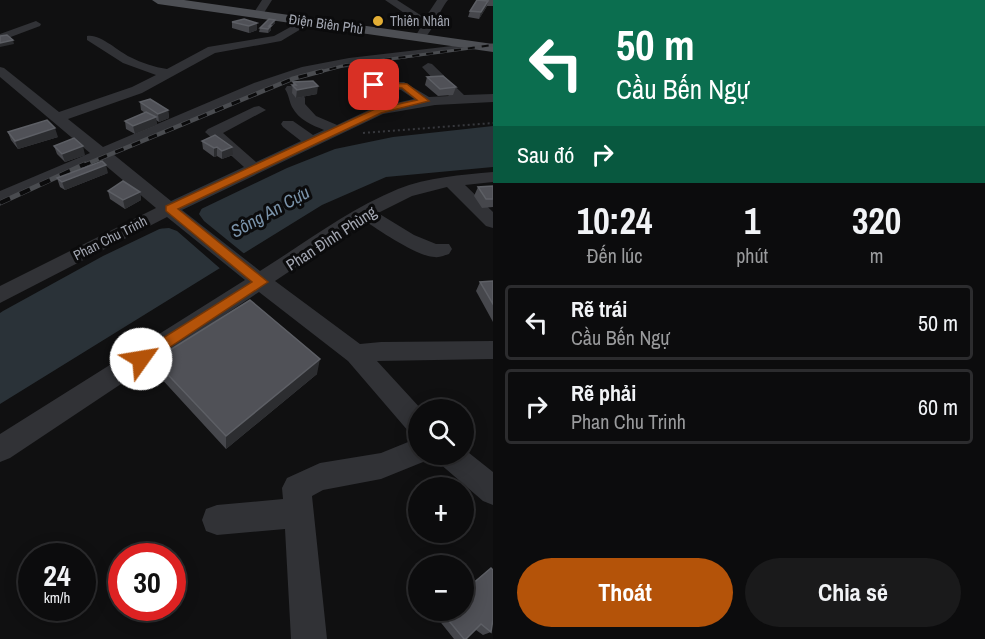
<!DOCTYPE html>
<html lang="vi">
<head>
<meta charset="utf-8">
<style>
	:root { --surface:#0c0c0d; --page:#1a1a1b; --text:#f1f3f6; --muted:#9a9b9d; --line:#2c2c2e; --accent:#b45309 }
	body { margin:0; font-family:"Archivo Narrow",sans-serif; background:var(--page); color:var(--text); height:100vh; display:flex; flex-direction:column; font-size:22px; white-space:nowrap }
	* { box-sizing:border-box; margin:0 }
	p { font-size:20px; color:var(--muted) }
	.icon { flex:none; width:33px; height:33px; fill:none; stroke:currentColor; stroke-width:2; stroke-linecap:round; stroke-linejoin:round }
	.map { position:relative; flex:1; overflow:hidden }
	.details { display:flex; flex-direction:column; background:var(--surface); width:492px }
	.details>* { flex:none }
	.hud { background:#0b6e4f; color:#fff; overflow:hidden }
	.controls { position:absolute; left:408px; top:399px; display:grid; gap:12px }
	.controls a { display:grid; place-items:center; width:66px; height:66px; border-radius:50%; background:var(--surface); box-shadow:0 3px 15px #0003,0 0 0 2px var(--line); font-size:30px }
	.speed { position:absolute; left:18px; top:543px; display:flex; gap:12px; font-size:30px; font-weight:700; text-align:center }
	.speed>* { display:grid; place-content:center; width:78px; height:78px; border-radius:50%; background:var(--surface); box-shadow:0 3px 15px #0003,0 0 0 2px var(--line); line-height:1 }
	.speed small { font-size:15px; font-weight:400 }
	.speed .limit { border:9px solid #d22; background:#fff; color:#111 }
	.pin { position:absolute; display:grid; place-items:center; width:51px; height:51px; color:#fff; margin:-26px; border-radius:12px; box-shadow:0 3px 9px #0006 }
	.me { position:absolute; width:66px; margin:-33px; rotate:58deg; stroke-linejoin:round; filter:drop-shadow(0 0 4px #0008) }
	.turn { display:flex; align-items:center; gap:21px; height:126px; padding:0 24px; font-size:27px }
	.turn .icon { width:78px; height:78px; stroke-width:2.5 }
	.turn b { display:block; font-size:42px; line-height:51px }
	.then { display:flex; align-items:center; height:57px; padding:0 24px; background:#0003; gap:12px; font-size:22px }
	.eta { display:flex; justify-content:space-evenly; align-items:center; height:102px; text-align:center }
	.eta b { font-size:36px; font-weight:700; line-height:42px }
	.action { display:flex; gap:12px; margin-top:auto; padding:12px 24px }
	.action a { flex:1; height:69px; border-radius:36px; background:var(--accent); color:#fff; font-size:24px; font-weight:700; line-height:69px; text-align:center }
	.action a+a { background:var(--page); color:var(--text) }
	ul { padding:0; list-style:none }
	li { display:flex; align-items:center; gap:18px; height:75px; margin:0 12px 9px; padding:0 12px; border:3px solid var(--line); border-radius:6px }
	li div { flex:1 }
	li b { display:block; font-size:22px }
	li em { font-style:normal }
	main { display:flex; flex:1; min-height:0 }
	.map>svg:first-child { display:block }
	.water { fill:#2a3238 }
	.pier { fill:#101011 }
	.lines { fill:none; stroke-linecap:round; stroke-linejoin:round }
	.path { stroke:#37383d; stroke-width:2; stroke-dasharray:2 3; stroke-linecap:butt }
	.minor { fill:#313236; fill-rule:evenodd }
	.major { fill:#4d4f54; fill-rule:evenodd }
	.rail-far2-casing { stroke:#4a4c50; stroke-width:3 }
	.rail-far1-casing { stroke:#4a4c50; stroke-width:4.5 }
	.rail-casing { stroke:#4a4c50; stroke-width:5 }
	.rail-far2 { stroke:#0b0b0c; stroke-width:2; stroke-dasharray:7; stroke-linecap:butt }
	.rail-far1 { stroke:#0b0b0c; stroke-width:3; stroke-dasharray:9; stroke-linecap:butt }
	.rail { stroke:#0b0b0c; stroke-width:4; stroke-dasharray:11; stroke-linecap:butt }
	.wall { fill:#46474c }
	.shaded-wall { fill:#2c2d30 }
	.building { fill:#505157; stroke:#5d5f65; stroke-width:1.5 }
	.route { fill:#b45309; stroke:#753606; stroke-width:1.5 }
	.poi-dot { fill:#e3ae35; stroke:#0b0b0c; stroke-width:2 }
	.labels { text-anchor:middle; stroke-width:6; stroke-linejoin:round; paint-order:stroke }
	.far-poi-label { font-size:14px; fill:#a2a6b1; stroke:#0b0b0c; text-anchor:start }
	.far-street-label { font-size:14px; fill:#a2a6b1; stroke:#0b0b0c }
	.street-label { font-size:16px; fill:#a2a6b1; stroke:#0b0b0c }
	.water-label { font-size:18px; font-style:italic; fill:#7a93aa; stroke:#0b0b0c }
</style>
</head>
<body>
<main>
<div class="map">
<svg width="493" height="639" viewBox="0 0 493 639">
	<rect width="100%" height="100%" fill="#101011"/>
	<path class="water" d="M493,126v41l-107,10 -64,28 -322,199v-91l3,-2 100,-55 184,-88 48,-19 58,-12z"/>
	<path class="pier" d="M203,206l-4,8 5,7 43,35 -24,15 -46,-40 -8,-3 -13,1z"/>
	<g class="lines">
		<path class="path" d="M363,133l130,-10"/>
		<path class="minor" d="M262,0h10l-10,16h-8l-1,-2z
			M385,0h12l28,18 12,-18h11c-9,10 -17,37 -27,40l-6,-3 7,-12z
			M307,18l4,1v4l-30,18 -66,12 -73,40 -74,26 35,28 151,-64 48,-16 47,-9 129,-15 2,2 -6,3 -165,25 -45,16 -151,65 58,47 73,-34 -39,-35 3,-3 46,-22 5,-1 7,4 -43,23 33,29 45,-21 -18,-14 -2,-3 2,-3h10l20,14 11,-5c-12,-5 -25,-10 -32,-23 -3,-6 -3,-12 -7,-18l2,-3h10l8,12v6l11,12 21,9 36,-17 41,-9 -13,-9 -33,-2 -2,-3 2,-3h36l25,15 20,-1 -27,-29 6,-4 4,1 32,31 29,-1v8l-58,3 -52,9 -201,96 78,61c45,-28 89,-62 138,-82 29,-12 64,-14 95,-17v10l-28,3 28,27v16l-7,-2 -39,-39 -35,9 -34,17 36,22 22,9h13l3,5 -3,5c-4,1 -10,4 -14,3 -17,0 -55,-26 -70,-36l-90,60 85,63 21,-2 112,-1v18l-116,2 45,49h-4v26l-9,-4 -61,-71 -89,-69 -249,166 -10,4v-28l245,-154 -78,-63 -167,86v-17l156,-78 -57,-48 -99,42v-11l90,-38 -90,-76v-10l4,1 55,44 73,-25 24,-12 -33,-12 -36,-23v-4c12,-3 31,15 43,21 12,6 24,10 37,12l41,-22 66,-11z
			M36,21l5,3 -1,2 -40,15v-7z
			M418,438v16h12l-2,6 -47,19 -58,11 -11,6 15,143h-36l-6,-110 -68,6 -11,-4 -4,-11 4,-11 11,-4 66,-6 -1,-11 5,-10 33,-15 61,-10z
			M464,449l29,23v33l-10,-4 -44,-38 -4,-9h29z"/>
		<path class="major" d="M152,0h32l309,44v8l-335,-48z"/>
		<defs>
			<path id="rail-far2" d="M316,73l30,-8 147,-20"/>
			<path id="rail-far1" d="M82,166l210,-87 30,-8"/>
			<path id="rail" d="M0,203l85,-39"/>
		</defs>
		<use href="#rail-far2" class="rail-far2-casing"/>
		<use href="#rail-far1" class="rail-far1-casing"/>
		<use href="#rail" class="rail-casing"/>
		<use href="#rail-far2" class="rail-far2"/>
		<use href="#rail-far1" class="rail-far1"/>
		<use href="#rail" class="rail"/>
	</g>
	<path class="wall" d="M483,0h10v6h-6l-8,13 -11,-2 2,-6z
		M275,20v3l-4,4v3l-3,3 -9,-1 1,-4z
		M232,22l25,1v7l-8,3 -17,-5z
		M427,77l29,10 -3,8 -15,1 -13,-11z
		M293,82l24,12 -21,4 -4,-5z
		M140,102l28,8 1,8 -10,4 -3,-2 1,5 -22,9 -9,-5 -1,-8 20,-8 -4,-3z
		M8,132l50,5 -40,12 -7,-9z
		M215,135l18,20 -11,4 -5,-3 -3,1 -11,-8 -1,-8z
		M54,146l31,9 -20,7 -8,-8z
		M108,173l-43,17 -5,-3 -3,-9z
		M493,186v21l-11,1 -8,-12 4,-9z
		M108,191l32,1 1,8 -16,9 -15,-10z
		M493,281v41l-17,-31 4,-9z
		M154,360l163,14 -91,75 -68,-74z
		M491,568v64l-8,3 -7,-5 -10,9h-12l-20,-25 5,-4h25v-20z"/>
	<path class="shaded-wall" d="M488,1l-2,7 -7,11 2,-7z
		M275,20v3l-4,4v3l-3,3 1,-7z
		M257,23v7l-8,3v-7z
		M13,40l1,4 -14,3v-4z
		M318,86l-1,8 -21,4 1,-8z
		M168,110l1,8 -10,4 -1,-8z
		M156,117l1,8 -22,9 -2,-8z
		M55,128l3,9 -40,12 -3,-8z
		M83,146l2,9 -20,7 -3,-8z
		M217,147v9l-3,1v-9z
		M232,147l1,8 -11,4v-8z
		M106,165l2,8 -43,17 -3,-8z
		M140,192l1,8 -16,9 -2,-9z
		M320,359l-3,15 -91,75v-13z"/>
	<path class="building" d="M477,0l11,1 -7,11 -11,-1z
		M244,19l13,4 -8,3 -17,-4z
		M269,19l6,1 -6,6h2l-3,3 -8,-1z
		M7,35l6,5 -13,3v-7z
		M443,76l13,11 -16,2 -13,-12z
		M313,81l5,5 -21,4 -5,-5h4l-3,-3z
		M150,99l18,11 -10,4 -18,-12z
		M146,112l10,5 -23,9 -8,-5z
		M47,120l8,8 -40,13 -7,-9z
		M215,135l17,12 -10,4 -5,-4 -3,1 -12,-7z
		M74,138l9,8 -21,8 -8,-8z
		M102,161l4,4 -44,17 -5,-4z
		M123,181l17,11 -17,8 -15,-9z
		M493,186v13h-7l-8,-12z
		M493,281v23l-13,-22z
		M250,300l70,59 -94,77 -72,-76z
		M491,568l2,2v49l-2,13 -10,-8 -15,15h-2l-24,-29h24v-19z"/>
	<path class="route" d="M374,82l33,2 22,17 -48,12 -203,96 90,73 -122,81h-10l-3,-4 3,-4 116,-73 -86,-71v-5l209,-97 42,-9 -15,-12 -31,-2v-3z"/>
	<circle class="poi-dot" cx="378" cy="21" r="6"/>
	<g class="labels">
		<g class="far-poi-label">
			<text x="390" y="26">Thiên Nhân</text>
		</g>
		<g class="far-street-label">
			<text transform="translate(326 24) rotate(8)" y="5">Điện Biên Phủ</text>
			<text transform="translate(110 238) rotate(-27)" y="5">Phan Chu Trinh</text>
		</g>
		<g class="street-label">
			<text transform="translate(331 238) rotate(-33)" y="6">Phan Đình Phùng</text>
		</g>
		<g class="water-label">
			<text transform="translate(270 212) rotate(-29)" y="6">Sông An Cựu</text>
		</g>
	</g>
</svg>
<div class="controls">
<a><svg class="icon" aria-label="search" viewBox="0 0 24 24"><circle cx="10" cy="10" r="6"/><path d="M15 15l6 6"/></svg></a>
<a>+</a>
<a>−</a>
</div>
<div class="speed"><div>24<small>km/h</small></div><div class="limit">30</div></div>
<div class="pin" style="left:374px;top:85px;background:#d93025"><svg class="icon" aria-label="arrive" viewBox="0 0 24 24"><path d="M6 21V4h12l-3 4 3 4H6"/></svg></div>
<svg class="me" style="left:141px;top:359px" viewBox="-20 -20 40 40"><circle r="19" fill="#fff"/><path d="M0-13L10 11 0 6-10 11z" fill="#b45309"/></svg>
</div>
<section class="details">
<div class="hud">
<div class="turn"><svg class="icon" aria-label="left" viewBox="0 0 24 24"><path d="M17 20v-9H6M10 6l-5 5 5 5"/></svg><div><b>50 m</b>Cầu Bến Ngự</div></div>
<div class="then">Sau đó<svg class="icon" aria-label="right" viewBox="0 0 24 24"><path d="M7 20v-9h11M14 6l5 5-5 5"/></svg></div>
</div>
<div class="eta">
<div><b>10:24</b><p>Đến lúc</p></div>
<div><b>1</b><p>phút</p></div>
<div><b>320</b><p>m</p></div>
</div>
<ul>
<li><svg class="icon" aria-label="left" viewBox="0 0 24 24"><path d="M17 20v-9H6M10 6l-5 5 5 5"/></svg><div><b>Rẽ trái</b><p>Cầu Bến Ngự</p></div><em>50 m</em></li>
<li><svg class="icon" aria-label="right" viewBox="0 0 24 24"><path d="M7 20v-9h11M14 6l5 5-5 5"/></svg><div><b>Rẽ phải</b><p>Phan Chu Trinh</p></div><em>60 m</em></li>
</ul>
<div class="action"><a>Thoát</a><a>Chia sẻ</a></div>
</section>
</main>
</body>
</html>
